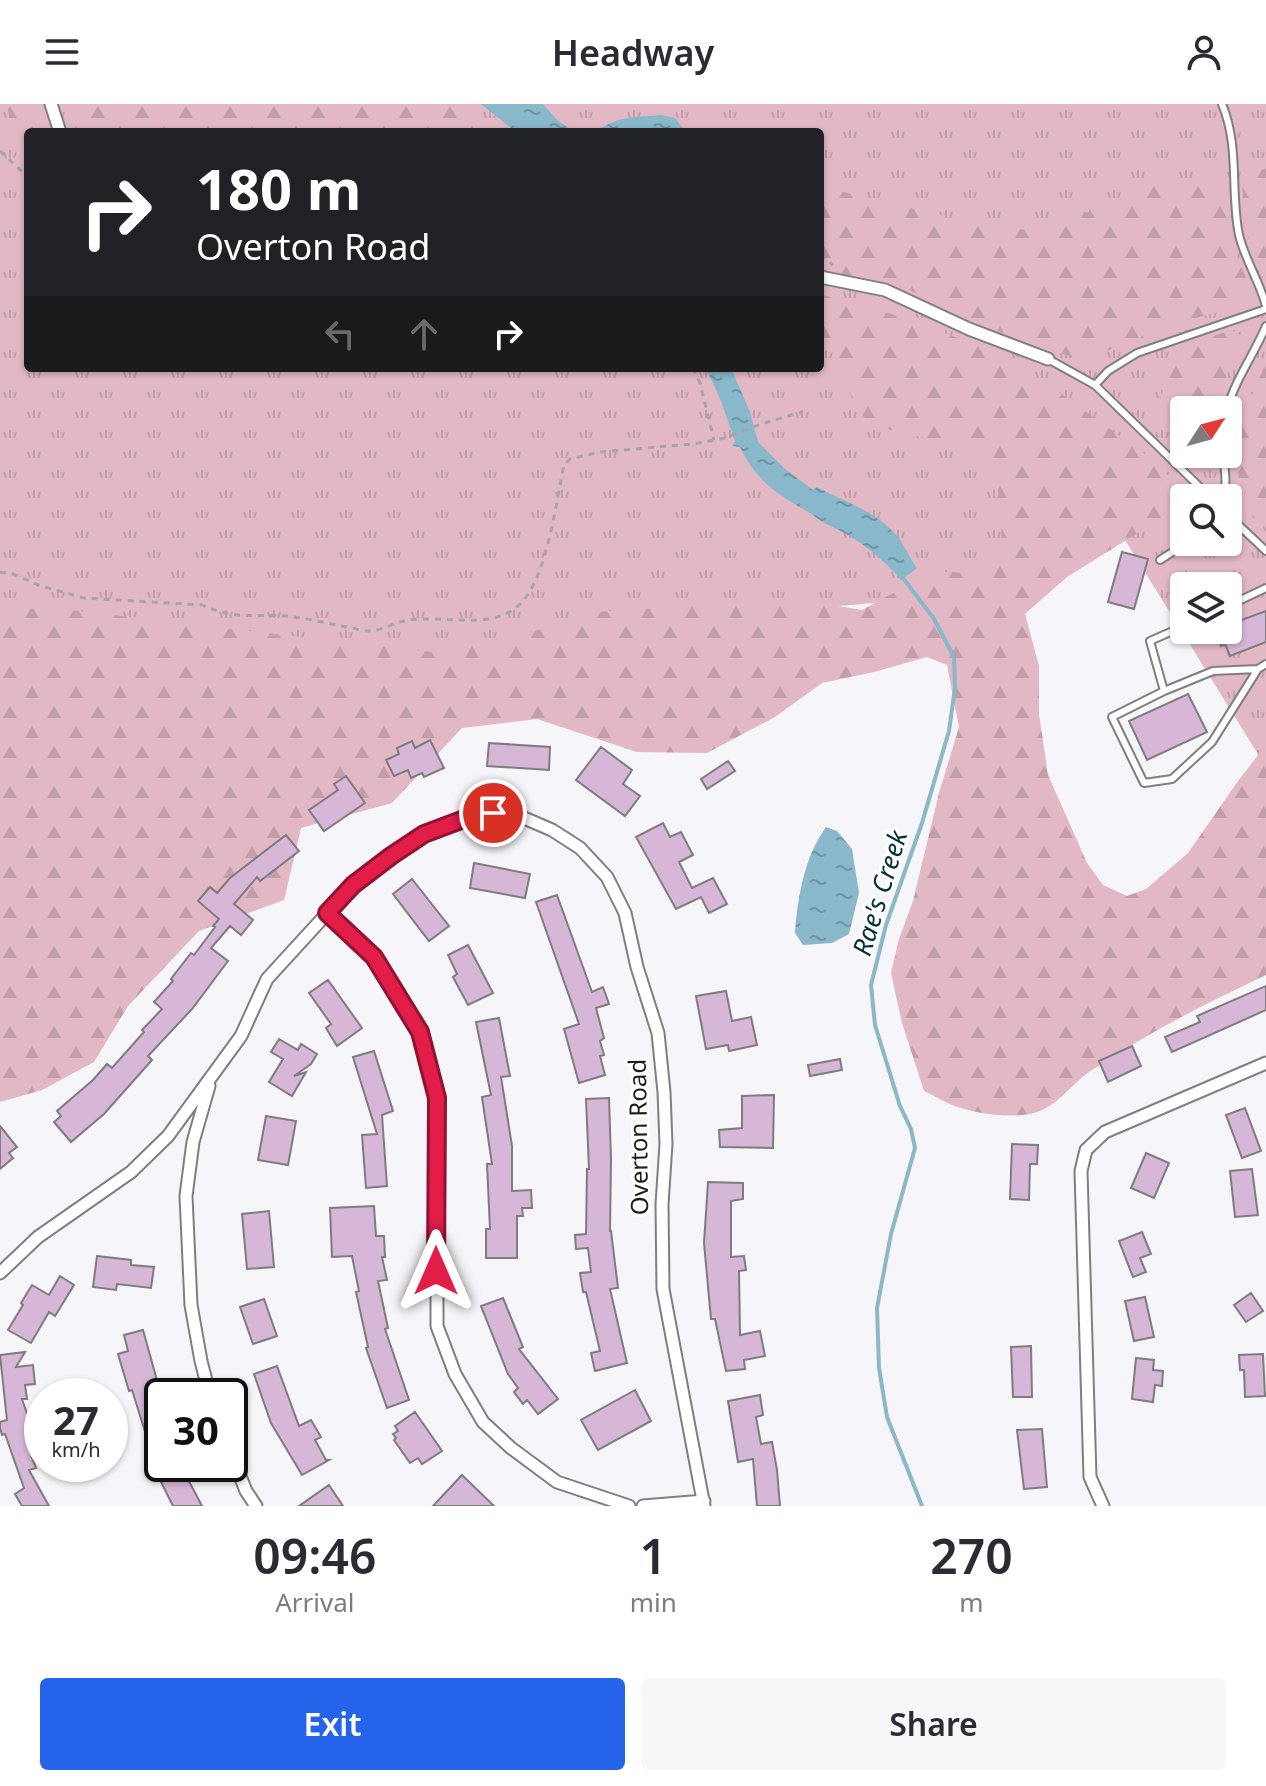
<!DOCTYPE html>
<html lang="en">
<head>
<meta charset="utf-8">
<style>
	:root { --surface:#fff; --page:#f7f7f7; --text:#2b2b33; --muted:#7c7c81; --accent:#2563eb }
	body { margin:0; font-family:"Noto Sans",sans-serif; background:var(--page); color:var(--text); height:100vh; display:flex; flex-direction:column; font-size:30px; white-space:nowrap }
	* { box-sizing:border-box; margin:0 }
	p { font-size:26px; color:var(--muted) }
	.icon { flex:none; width:44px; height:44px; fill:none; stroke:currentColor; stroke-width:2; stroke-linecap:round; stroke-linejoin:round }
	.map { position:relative; height:1402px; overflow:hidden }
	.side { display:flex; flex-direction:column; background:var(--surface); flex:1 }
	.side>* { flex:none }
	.banner { position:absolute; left:24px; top:24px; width:800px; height:244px; border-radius:8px; box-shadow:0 2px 6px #0004; background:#202124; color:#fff; overflow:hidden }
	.needle { width:52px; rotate:54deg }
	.tools { position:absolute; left:1170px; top:292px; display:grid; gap:16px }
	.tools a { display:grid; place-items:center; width:72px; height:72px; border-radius:8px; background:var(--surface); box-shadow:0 2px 6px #0004; font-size:40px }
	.speed { position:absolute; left:24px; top:1274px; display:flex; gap:16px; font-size:40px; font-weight:700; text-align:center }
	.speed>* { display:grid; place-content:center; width:104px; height:104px; border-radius:50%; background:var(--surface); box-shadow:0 2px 6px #0004; line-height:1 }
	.speed small { font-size:20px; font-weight:400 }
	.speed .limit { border:4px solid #111; border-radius:12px; background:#fff; color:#111 }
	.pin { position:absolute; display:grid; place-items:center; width:68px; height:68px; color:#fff; margin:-34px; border:4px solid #fff; border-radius:50%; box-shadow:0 2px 8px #0007 }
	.me { position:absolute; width:88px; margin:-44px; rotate:0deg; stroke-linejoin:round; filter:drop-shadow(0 0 6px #0008) }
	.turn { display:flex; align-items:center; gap:28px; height:168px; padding:0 40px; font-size:36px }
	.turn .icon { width:104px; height:104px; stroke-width:2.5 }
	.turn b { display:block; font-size:56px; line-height:68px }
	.lanes { display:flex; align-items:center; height:76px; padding:0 40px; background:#0003; justify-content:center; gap:40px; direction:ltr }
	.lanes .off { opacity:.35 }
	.eta { display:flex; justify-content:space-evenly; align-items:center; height:136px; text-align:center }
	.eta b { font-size:48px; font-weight:600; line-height:56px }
	.action { display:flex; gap:16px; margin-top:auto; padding:16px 40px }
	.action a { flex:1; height:92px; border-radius:8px; background:var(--accent); color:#fff; font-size:32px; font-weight:600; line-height:92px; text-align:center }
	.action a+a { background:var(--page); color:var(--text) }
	header { display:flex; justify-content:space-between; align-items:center; height:104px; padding:0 40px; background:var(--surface); font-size:36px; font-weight:600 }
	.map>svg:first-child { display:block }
	.grass { fill:url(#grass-tufts); fill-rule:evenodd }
	.forest { fill:url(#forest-firs) }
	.water { fill:url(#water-ripples) }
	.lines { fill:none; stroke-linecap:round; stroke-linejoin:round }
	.stream { stroke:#89b8ca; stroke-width:4 }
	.building { fill:#d6b7d7; stroke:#7e7c7e; stroke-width:2 }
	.service-casing { stroke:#7f7f82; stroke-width:10 }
	.minor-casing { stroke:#7f7f82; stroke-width:15 }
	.path { stroke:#a6a5a8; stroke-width:3; stroke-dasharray:6 6; stroke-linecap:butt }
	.service { stroke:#fff; stroke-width:6 }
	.minor { stroke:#fff; stroke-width:11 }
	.route-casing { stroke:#92132f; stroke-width:20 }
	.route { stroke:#e11d48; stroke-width:14 }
	.labels { text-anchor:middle; stroke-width:6; stroke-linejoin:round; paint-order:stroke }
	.street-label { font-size:24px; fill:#1c1c1d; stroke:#fff }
	.water-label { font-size:26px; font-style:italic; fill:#04303e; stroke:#fff }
</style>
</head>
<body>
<header><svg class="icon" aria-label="menu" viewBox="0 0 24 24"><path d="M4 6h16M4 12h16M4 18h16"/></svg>Headway<svg class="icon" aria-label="person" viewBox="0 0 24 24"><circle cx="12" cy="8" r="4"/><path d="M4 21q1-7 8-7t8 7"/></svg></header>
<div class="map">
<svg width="1266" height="1402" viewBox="0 0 1266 1402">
	<defs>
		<pattern id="grass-tufts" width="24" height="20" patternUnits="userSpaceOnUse" patternTransform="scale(2)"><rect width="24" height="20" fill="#e2b8c4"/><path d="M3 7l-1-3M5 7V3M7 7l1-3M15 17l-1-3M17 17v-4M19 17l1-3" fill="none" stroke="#c19ea8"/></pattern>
		<pattern id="forest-firs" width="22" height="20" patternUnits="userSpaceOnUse" patternTransform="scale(2)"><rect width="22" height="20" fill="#e2b8c4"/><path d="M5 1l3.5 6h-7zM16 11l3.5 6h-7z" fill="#c19ea8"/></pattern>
		<pattern id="water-ripples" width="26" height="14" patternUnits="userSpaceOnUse" patternTransform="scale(2)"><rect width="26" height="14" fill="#89b8ca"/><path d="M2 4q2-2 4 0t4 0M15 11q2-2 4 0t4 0" fill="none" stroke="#6f95a3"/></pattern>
	</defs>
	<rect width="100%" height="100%" fill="#f6f5f9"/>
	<path class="grass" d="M0,0h1266v663l-146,-235 -128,60 -358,33 -634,364zM28,28h792v236h-792zM1184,306h44v44h-44zM1184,394h44v44h-44zM1184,482h44v44h-44z"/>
	<path class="forest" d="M6,0h17l14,28h-9v32l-8,-10z
		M67,0h379c8,6 16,5 25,8 13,5 24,12 36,20h-431l-6,-13z
		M1266,64v116c-17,-33 -25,-67 -23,-104z
		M1219,74l8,3c3,21 2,43 7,64 4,19 17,37 17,56l-7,4 -74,20 -64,26 -28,7 -42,-11 -100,-43 -30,-16 -86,-19v-83l70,18 48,9 21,13 28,-7 48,14 29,-10 12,-8 21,-5 54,-24 12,-4 10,3h20l10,-6z
		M820,190l85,24 69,26 82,46 97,70 36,37 -5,1v23l-40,8 -77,48 -42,37 14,52v48l9,61 39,88 16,22 24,11 19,-7 42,-36 50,-72 28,-36v230c-61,29 -121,59 -177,97 -20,14 -33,37 -59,42 -23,4 -50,0 -73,-7 -11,-4 -22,-11 -33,-16l-22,-68 -11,-50 8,-34 14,-38 26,-108 20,-66 -12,-62 -20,-8 -53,15 -52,11 -47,34 -68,36 -70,-1 -100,-33 -75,9 -70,75 -91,25 -17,72 -85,31 -71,75 -34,56 -52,28 -42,12v-495l70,3 360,42 80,-13 87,-27 106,-7 111,-3 48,8 35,-19 33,-10 6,-10 30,2 22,-3 14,-25 -2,-47 -16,-51c-30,-5 -99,-11 -120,-30 -13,-12 -21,-47 -27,-63l-17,-5z
		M1232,226l11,7 -30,73h-29v34l-14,-12 -12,-30 12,-30 28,-31z
		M1266,258v170l-17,-21 -10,-30 -4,-45z"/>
	<path class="water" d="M481,0h62l14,16 17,12h-58z
		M662,11l13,3 11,14h-90c19,-16 43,-15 66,-17z
		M706,264h25l19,44 8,30 27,27 28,21 4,-3c28,15 59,24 80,49 8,9 12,22 20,32l-16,12c-15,-18 -34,-34 -55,-46 -11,-7 -25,-11 -33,-19 -35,-21 -55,-31 -73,-68l-8,-1 3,-5 -14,-40z
		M826,723l11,4 15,18 7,44 -10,41 -17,9 -29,2 -8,-12c3,-37 9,-75 31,-106z"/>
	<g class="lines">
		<path class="stream" d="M900,470l34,45 20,38 1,31 -6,43 -27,92 -36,102 -15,60 4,40 25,81 11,23 4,19 -24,86 -14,74 2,60 8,49 35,89"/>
	</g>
	<path class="building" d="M1122,448l26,7 -14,50 -26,-7z
		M1266,507v31l-36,14 -5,-12 -4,2 -6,-16h13v-5z
		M1188,590l19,38 -60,28 -18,-39z
		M430,636l14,28 -20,9 -2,-4 -11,5 -3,-8 -14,6 -8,-16 13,-6 -2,-6 15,-7 3,7z
		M489,639l61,4 -1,23 -62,-4z
		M601,643l31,23 -9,14 17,12 -15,20 -49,-36z
		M728,657l7,10 -28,18 -6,-10z
		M346,672l19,27 -41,28 -15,-21 29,-20 -4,-6z
		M663,719l7,14 11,-5 12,23 -14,7 13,26 21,-10 14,26 -18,9 -8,-16 -25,12 -40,-72z
		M286,731l13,16 -39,30 -3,-4 -23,27 19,16 -12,15 -11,-9 -19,22 17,13 -36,48 -44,47 4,4 -48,54 -33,28 -17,-20 7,-6 -4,-5 36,-31 14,-16 5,4 32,-36 -2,-2 20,-21 -8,-7 19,-21 -2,-2 20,-26 3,2 21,-28 -2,-1 6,-7 -21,-18 12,-14 7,6 13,-15z
		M474,759l56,11 -5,24 -55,-10z
		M412,775l37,47 -20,15 -36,-47z
		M557,791l35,97 11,-5 6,17 -13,4 8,30 -4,3 4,14 -4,1 5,19 -26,8 -15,-54 15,-5 -43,-122z
		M468,841l25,48 -25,12 -15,-28 4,-3 -9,-19z
		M328,876l34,48 -25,18 -11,-18 5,-4 -22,-31z
		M1266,882v24l-94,42 -7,-15 35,-15 -3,-6z
		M726,887l6,30 19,-4 6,28 -28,6 -1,-6 -22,4 -10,-53z
		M499,914l11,58 -9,1 11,69v45l19,-1 1,18h-10l1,8h-6v42h-31v-29h4l-3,-65h5l-10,-67 9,-2 -15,-73z
		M279,935l19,11 3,-6 16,10 -6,10 -17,12 12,-4 -14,24 -23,-14 14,-23 -12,-7z
		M1132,942l9,20 -33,16 -9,-21z
		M374,947l19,60 -11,4 5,71 -21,2 -4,-53 15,-1 -24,-77z
		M840,955l2,11 -32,6 -2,-11z
		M774,991l-1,53 -53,-1 -1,-17 23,-2v-32z
		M609,994l2,61 -1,72h1l7,57 -8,1 17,74 -32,8 -4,-18 9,-2 -14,-59h-3l-3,-19 11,-1 -3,-24 -12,1 -1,-14 11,-1 1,-65h2l-3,-70z
		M1245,1004l16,43 -19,7 -16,-43z
		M266,1012l30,5 -8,44 -30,-5z
		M0,1022l17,21 -8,6 4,5 -13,11z
		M1012,1040l26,1 -1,19h-7l-1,36 -19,-1z
		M1146,1049l23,10 -15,35 -23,-10z
		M1252,1065l6,46 -23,2 -5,-46z
		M708,1078l35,1v16l-12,2v56l13,-1 2,14 -7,1 1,64 20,-4 5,25 -21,4 1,9 -19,2 -11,-52h-4l-7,-76z
		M374,1102l2,30h8l1,21h-3l5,23 -9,1 10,47 -3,1 24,71 -22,8 -21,-60 2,-1 -12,-55 3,-1 -7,-35 -20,1 -2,-49z
		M269,1107l5,56 -27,2 -5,-55z
		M1142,1128l9,22 -11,4 6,14 -13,5 -14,-36z
		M97,1152l34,4v5l23,2 -3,21 -34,-4 -1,6 -23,-3z
		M60,1172l14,9 -19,31 -6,-4 -18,31 -23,-13 15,-25 -2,-2 11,-18 17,10z
		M1251,1189l12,18 -17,11 -12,-17z
		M1145,1193l9,40 -20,4 -9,-40z
		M503,1194l20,49 -4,2 39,50 -20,15 -11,-14 -4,4 -9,-12 4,-4 -10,-14 -27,-68z
		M264,1195l13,37 -24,8 -13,-37z
		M143,1226l15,54 -6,1 10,30v35l-10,4 -20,-64 -3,1 -11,-37 10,-3 -4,-16z
		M1031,1242l1,51h-19l-2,-50z
		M25,1248l-9,15 17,-2 2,19 -10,1 2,14h-5l15,44 -9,4 8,21 -7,2 20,36h-27l-7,-12 9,-6 -19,-54 -3,1 -2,-7v-6l7,-2 -7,-65z
		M1263,1250l2,42 -20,1 -1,-27h-4l-1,-15z
		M1136,1254l18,2 -1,10 10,1 -1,15 -7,-1 -2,17 -21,-3z
		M277,1262l22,60 12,-6 10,17 -6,3 11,20h3l-27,15 -31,-52 -17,-49z
		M635,1286l16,31 -53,29 -17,-30z
		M760,1291l3,20 -7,2 5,27 11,-2 5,28 3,36h-23l-4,-47 -15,3 -10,-61z
		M415,1308l27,39 -20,13 -4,-6 -8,5 -16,-23 2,-2 -3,-4 5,-3 -3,-5z
		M1042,1325l5,58 -23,2 -7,-59z
		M178,1360h2l22,42h-29l-16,-32z
		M462,1371l32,31h-61z
		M329,1381l14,21h-44z"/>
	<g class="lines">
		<defs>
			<path id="service" d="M1222,0c18,43 8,87 17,131 6,25 21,47 27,71
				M1048,255l47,26 116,113
				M1095,281l13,-14 29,-18 129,-44
				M1227,306c8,-31 27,-55 39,-84
				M1221,394c8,-12 3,-30 2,-44
				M1228,411l38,36
				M1160,456l28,-18
				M1228,502l38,-18
				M1184,522l-34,15 14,50 -52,26 32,66 28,-4 40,-37 46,-73 8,-5
				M1164,587l49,-20 45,-2"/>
			<path id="minor" d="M51,0l9,28
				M820,173l65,13 84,39 79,30
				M327,809l47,44 46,75 17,66v228l18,48 28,48 28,26 46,34 72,24
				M209,982l-16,56 -7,54 5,109 10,56 9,35
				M0,1169l38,-36 93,-65 37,-36 73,-100 26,-57 86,-94 38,-29 33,-22 40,-15 29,-6 31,5 28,12 28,18 27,29 18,36 12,54 21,66 6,59 2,52 -4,60 1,85 41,217
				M230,1347l16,40 10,15
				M643,1402l61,-5
				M1103,1402l-13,-29 -9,-306 5,-21 19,-18 161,-69"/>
		</defs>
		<use href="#service" class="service-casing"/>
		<use href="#minor" class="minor-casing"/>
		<path class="path" d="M0,47l28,26
			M820,151l13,10
			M693,264l7,15 14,57
			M0,468l13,2 28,12 43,12 118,7c33,15 50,9 84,11 21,2 44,8 65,12 6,1 13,3 18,3 12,0 24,-8 35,-10 38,-8 88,12 117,-18 26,-26 35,-101 43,-138l6,-6 30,-7 93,-8 32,-6 36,-14 41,-12"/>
		<use href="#service" class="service"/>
		<use href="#minor" class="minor"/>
	</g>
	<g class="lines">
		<defs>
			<path id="route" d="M436,1167l1,-173 -17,-66 -46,-75 -47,-44 26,-28 38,-29 33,-22 40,-15 29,-6"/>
		</defs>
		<use href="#route" class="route-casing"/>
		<use href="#route" class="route"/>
	</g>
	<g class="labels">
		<g class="street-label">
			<text transform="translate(639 1033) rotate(-91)" y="8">Overton Road</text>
		</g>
		<g class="water-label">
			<text transform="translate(880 789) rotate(-73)" y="9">Rae's Creek</text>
		</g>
	</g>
</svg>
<div class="tools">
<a><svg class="needle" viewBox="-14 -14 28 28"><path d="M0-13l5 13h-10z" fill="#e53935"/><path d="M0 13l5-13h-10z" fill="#7c7c81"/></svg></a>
<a><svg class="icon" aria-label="search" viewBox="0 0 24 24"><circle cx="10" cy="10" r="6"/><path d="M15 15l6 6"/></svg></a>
<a><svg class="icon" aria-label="layers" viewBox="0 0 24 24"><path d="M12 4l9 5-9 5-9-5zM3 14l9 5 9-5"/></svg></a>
</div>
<div class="speed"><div>27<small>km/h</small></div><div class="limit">30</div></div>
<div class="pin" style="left:493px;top:709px;background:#d93025"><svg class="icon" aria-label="arrive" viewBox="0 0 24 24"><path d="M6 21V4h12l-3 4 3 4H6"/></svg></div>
<svg class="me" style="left:436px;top:1167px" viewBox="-20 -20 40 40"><path d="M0-17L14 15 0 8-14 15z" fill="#e11d48" stroke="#fff" stroke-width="4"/></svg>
<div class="banner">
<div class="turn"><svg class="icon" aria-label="right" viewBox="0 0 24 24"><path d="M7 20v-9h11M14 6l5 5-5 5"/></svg><div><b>180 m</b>Overton Road</div></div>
<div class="lanes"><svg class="icon off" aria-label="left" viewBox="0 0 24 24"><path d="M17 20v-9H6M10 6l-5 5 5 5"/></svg><svg class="icon off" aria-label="ahead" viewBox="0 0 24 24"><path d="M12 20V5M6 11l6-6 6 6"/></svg><svg class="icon" aria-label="right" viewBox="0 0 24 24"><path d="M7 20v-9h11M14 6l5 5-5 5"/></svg></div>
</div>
</div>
<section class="side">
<div class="eta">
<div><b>09:46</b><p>Arrival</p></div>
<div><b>1</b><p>min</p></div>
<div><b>270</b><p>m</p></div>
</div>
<div class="action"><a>Exit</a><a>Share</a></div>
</section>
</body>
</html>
